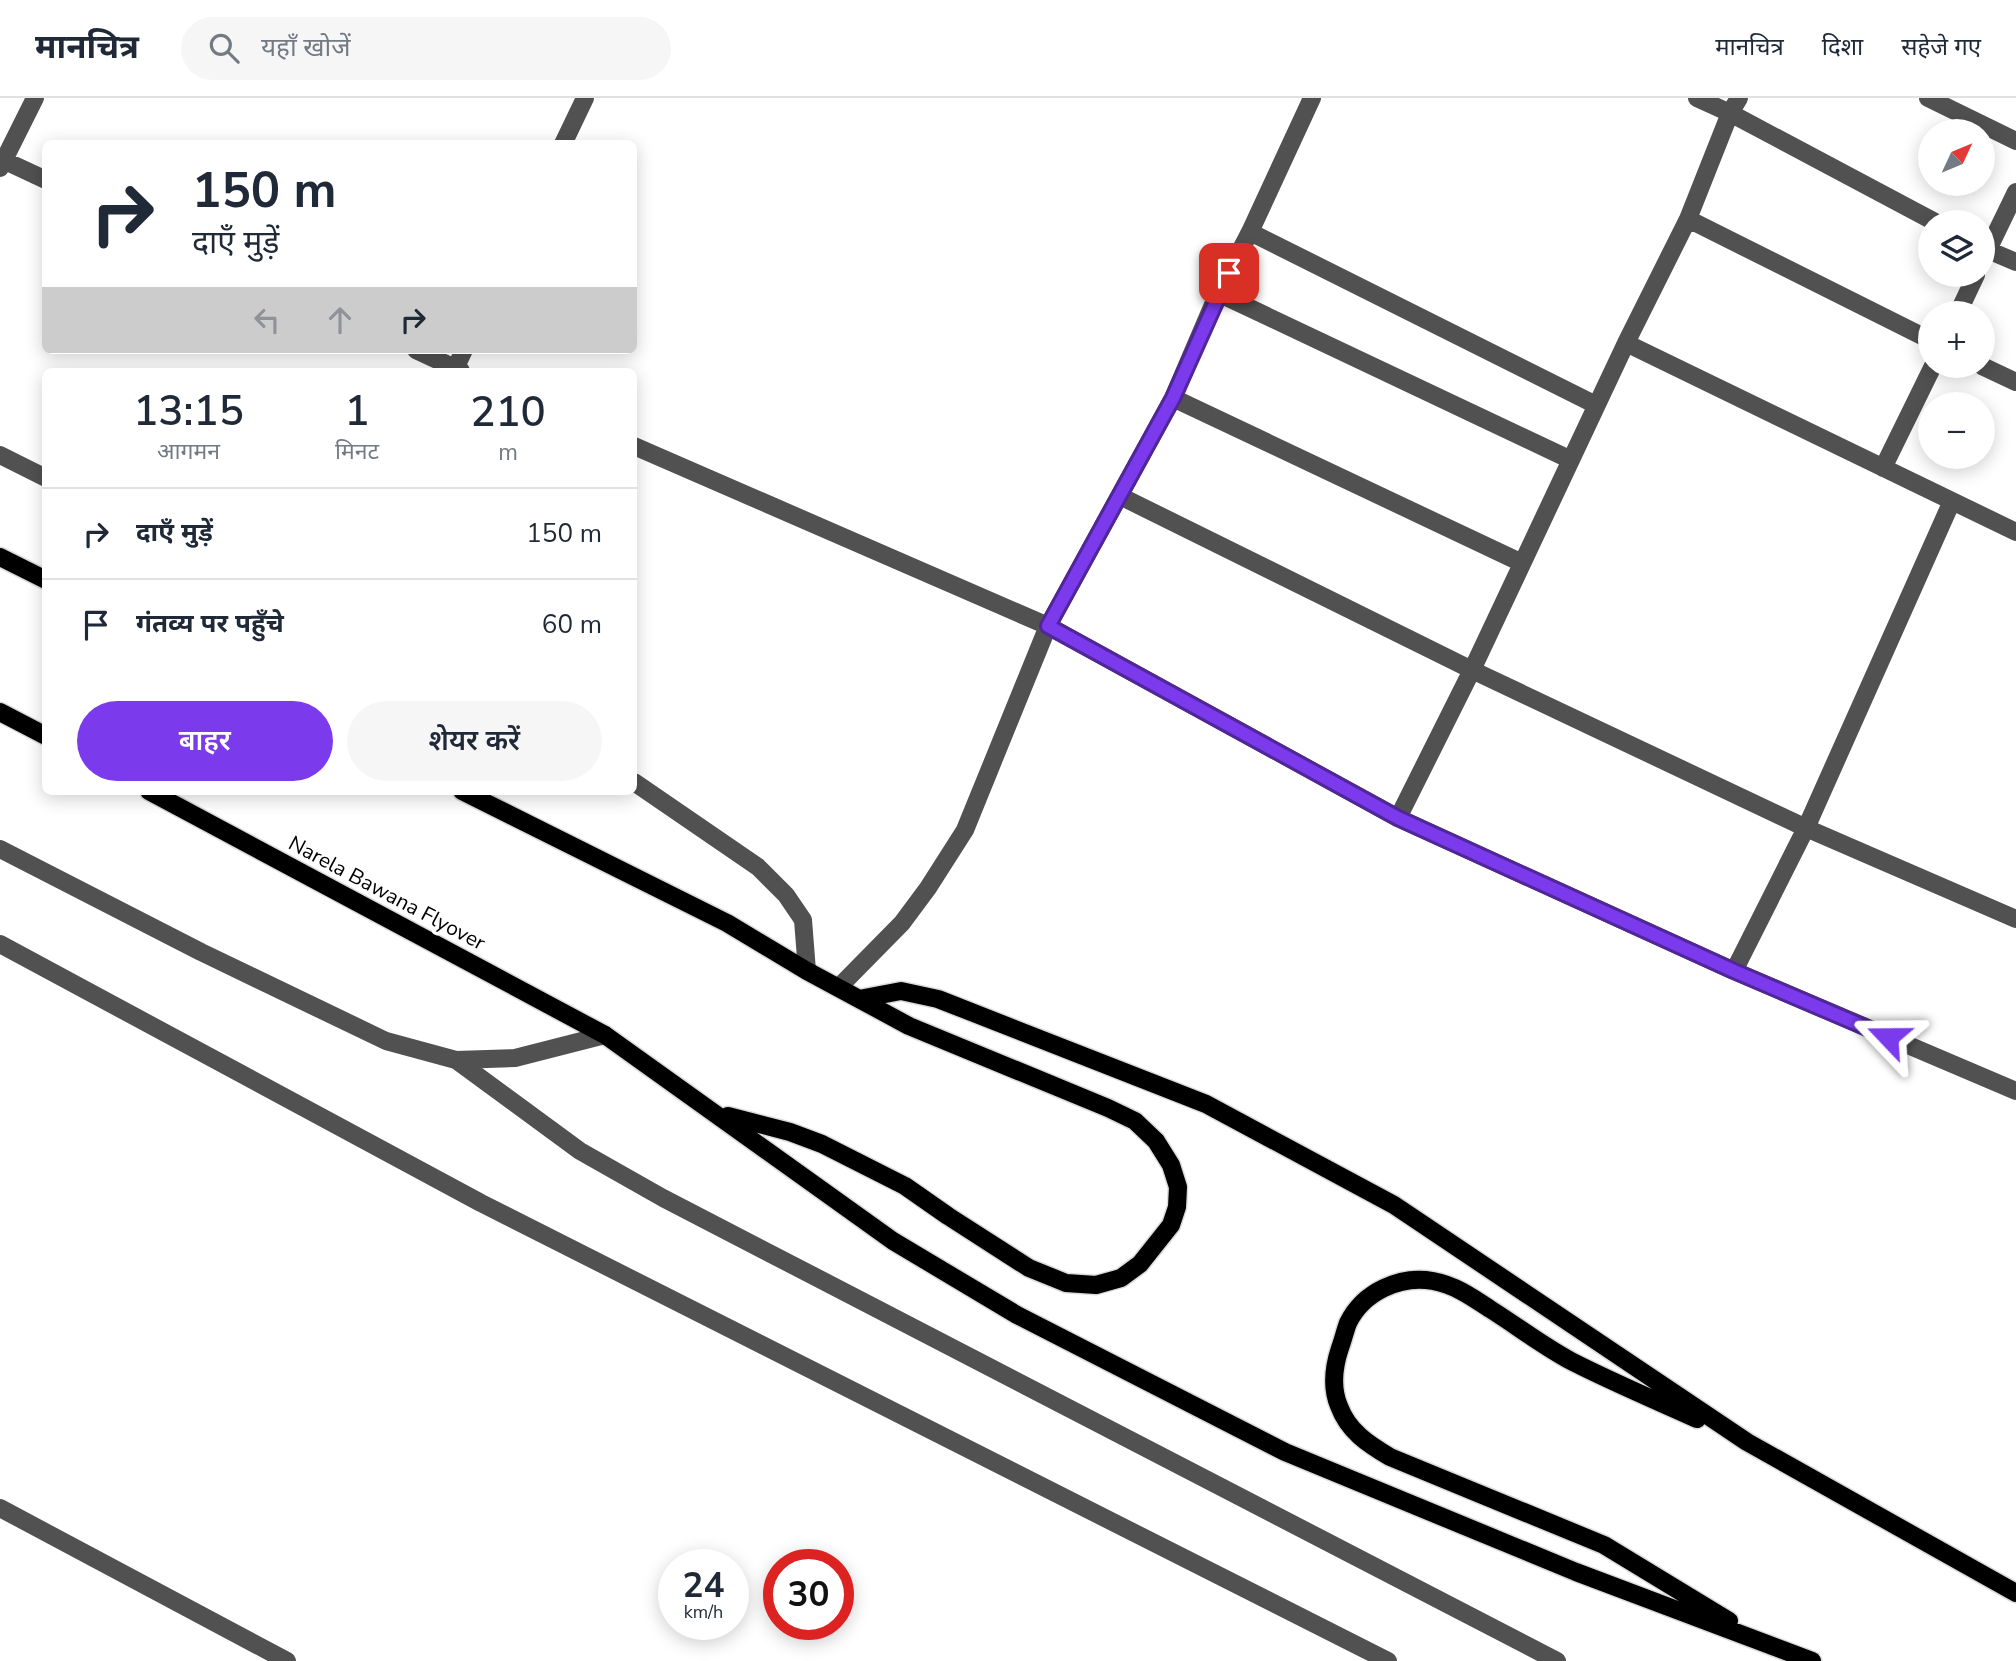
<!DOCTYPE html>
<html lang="hi">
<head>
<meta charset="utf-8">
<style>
	:root { --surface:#fff; --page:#f6f6f7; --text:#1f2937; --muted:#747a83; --line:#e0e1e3; --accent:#7c3aed }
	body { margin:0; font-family:"Nunito Sans","Noto Sans Devanagari",sans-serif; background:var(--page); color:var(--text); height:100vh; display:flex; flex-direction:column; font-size:26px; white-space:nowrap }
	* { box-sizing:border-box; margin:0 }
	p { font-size:23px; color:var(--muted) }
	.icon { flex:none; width:38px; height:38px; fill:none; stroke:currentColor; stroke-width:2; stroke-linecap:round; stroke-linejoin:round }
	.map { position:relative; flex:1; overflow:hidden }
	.sheet { position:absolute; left:42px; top:270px; width:595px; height:427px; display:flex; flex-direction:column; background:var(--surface); border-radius:10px; box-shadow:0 4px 18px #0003 }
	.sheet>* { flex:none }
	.top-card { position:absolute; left:42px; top:42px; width:595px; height:214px; border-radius:10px; box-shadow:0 4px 18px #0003; background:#fff; color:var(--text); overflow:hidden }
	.needle { width:46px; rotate:46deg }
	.controls { position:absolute; left:1918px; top:21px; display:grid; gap:14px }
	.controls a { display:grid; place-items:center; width:77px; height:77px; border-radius:50%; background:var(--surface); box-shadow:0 4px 18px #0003; font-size:35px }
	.speed { position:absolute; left:658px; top:1451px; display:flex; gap:14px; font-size:35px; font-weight:700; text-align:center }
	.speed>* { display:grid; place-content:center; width:91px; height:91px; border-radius:50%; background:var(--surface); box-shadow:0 4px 18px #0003; line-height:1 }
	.speed small { font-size:18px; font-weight:400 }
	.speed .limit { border:10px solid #d22; background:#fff; color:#111 }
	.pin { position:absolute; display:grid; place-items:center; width:60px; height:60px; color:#fff; margin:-30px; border-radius:14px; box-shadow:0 4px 10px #0006 }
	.me { position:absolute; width:77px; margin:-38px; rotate:293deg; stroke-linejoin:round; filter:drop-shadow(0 0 5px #0008) }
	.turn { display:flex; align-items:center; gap:24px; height:147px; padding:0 35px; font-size:32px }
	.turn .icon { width:91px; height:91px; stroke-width:2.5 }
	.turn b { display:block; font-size:49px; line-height:60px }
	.lanes { display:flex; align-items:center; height:66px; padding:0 35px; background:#0003; justify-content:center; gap:35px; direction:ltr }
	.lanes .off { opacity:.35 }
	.eta { display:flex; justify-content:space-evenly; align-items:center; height:119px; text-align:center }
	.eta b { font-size:42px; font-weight:600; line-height:49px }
	.cta { display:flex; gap:14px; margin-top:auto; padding:14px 35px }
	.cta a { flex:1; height:80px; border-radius:42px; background:var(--accent); color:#fff; font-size:28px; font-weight:600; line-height:80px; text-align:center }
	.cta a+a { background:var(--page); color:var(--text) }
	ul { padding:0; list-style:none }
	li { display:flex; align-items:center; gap:21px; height:91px; padding:0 35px; border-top:2px solid var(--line) }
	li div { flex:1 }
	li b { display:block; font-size:26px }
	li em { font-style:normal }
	header { display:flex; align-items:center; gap:42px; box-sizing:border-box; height:98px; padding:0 35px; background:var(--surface); border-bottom:2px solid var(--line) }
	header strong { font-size:33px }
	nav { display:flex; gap:38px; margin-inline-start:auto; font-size:24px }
	.search { width:490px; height:63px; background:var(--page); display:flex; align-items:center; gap:18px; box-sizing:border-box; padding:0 24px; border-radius:38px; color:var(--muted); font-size:26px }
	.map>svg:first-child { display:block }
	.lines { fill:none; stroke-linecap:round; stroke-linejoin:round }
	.major-casing { stroke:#dbdbdb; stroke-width:21 }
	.minor { stroke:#515151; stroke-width:18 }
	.major { stroke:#000; stroke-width:18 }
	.route-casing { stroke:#51269a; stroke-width:18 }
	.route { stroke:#7c3aed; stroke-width:12 }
	.labels { text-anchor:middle; stroke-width:7; stroke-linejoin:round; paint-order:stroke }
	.street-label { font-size:21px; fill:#000; stroke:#fff }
</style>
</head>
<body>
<header>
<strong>मानचित्र</strong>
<div class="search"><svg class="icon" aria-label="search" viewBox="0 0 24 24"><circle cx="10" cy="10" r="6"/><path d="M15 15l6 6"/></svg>यहाँ खोजें</div>
<nav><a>मानचित्र</a><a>दिशा</a><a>सहेजे गए</a></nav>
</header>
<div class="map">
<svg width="2016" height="1563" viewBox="0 0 2016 1563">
	<rect width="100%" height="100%" fill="#fff"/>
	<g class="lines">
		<defs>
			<path id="major" d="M0,459l46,23
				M0,614l46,24
				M149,693l456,244 288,206 124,74 268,137 291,120 236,89
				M462,693l265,132 80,48 52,28 42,-8 37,8 268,105 188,101 353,237 269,151
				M728,1018l62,16 32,12 83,42 43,30 81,52 37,15 30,2 25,-7 19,-14 31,-39 6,-18 1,-20 -7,-22 -15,-24 -21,-20 -27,-13 -199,-82 -50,-27
				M1697,1321c-42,-19 -85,-37 -126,-58 -28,-15 -54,-35 -81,-52 -18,-12 -35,-24 -57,-28 -33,-6 -70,11 -85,42 -3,8 -5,17 -8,25 -6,18 -9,39 -1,58 9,25 29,38 51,51l214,88 125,76"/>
		</defs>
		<use href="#major" class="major-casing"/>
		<path class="minor" d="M1697,0l33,15 205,109
			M1928,0l88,43
			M563,46l22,-46
			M3,62l43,20
			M0,70l35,-70
			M1688,121l242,121
			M1250,134l346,173
			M1983,150l33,14
			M1983,162l33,-68
			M1218,195l353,167
			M1958,215l18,-38
			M1626,245l390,189
			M416,252l45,21
			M1982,268l34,16
			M454,273l10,-21
			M1173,300l349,165
			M634,348l414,180 350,192 336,153 282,120
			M0,357l46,23
			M1883,370l50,-102
			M1120,398l352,174 334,158 210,91
			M634,684l124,85 28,28 17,25 4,51
			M1398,720l74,-148 154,-327 62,-124 42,-106 9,-15
			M0,751l201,103 185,89 70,19 59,-2 90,-23
			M0,846l481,259 907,458
			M1734,873l72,-143 146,-327
			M839,889l63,-64 26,-35 37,-58 83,-204 125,-228 45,-105 32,-61 62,-134
			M456,962l124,91 83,47 894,463
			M0,1410l287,153"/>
		<use href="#major" class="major"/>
	</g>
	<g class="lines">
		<defs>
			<path id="route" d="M1229,175l-56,125 -125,228 350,192 336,153 154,66"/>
		</defs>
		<use href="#route" class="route-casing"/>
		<use href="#route" class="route"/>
	</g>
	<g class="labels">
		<g class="street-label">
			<text transform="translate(387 795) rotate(28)" y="7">Narela Bawana Flyover</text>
		</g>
	</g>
</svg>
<div class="controls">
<a><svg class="needle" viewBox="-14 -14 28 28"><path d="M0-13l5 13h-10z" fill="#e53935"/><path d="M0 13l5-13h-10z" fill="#747a83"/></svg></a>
<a><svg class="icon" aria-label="layers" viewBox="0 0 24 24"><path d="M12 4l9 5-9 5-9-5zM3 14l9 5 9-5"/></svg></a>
<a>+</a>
<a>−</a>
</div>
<div class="speed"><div>24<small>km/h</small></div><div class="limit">30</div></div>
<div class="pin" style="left:1229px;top:175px;background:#d93025"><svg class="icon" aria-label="arrive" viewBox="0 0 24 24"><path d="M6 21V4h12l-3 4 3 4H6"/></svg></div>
<svg class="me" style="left:1888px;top:939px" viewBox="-20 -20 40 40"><path d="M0-17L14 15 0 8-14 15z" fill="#7c3aed" stroke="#fff" stroke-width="4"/></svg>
<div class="top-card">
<div class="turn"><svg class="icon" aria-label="right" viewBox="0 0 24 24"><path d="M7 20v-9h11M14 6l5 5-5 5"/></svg><div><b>150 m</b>दाएँ मुड़ें</div></div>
<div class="lanes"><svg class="icon off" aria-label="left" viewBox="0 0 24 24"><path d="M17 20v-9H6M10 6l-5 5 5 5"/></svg><svg class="icon off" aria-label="ahead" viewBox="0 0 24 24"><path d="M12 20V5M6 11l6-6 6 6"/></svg><svg class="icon" aria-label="right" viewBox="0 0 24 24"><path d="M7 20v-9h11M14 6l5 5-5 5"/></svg></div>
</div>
<section class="sheet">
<div class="eta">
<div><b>13:15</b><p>आगमन</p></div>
<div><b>1</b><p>मिनट</p></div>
<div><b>210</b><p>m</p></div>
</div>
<ul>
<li><svg class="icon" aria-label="right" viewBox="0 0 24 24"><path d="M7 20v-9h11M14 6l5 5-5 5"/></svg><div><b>दाएँ मुड़ें</b></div><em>150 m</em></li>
<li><svg class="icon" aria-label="arrive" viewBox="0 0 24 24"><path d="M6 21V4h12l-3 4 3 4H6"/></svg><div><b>गंतव्य पर पहुँचे</b></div><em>60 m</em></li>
</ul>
<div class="cta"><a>बाहर</a><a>शेयर करें</a></div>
</section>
</div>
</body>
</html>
